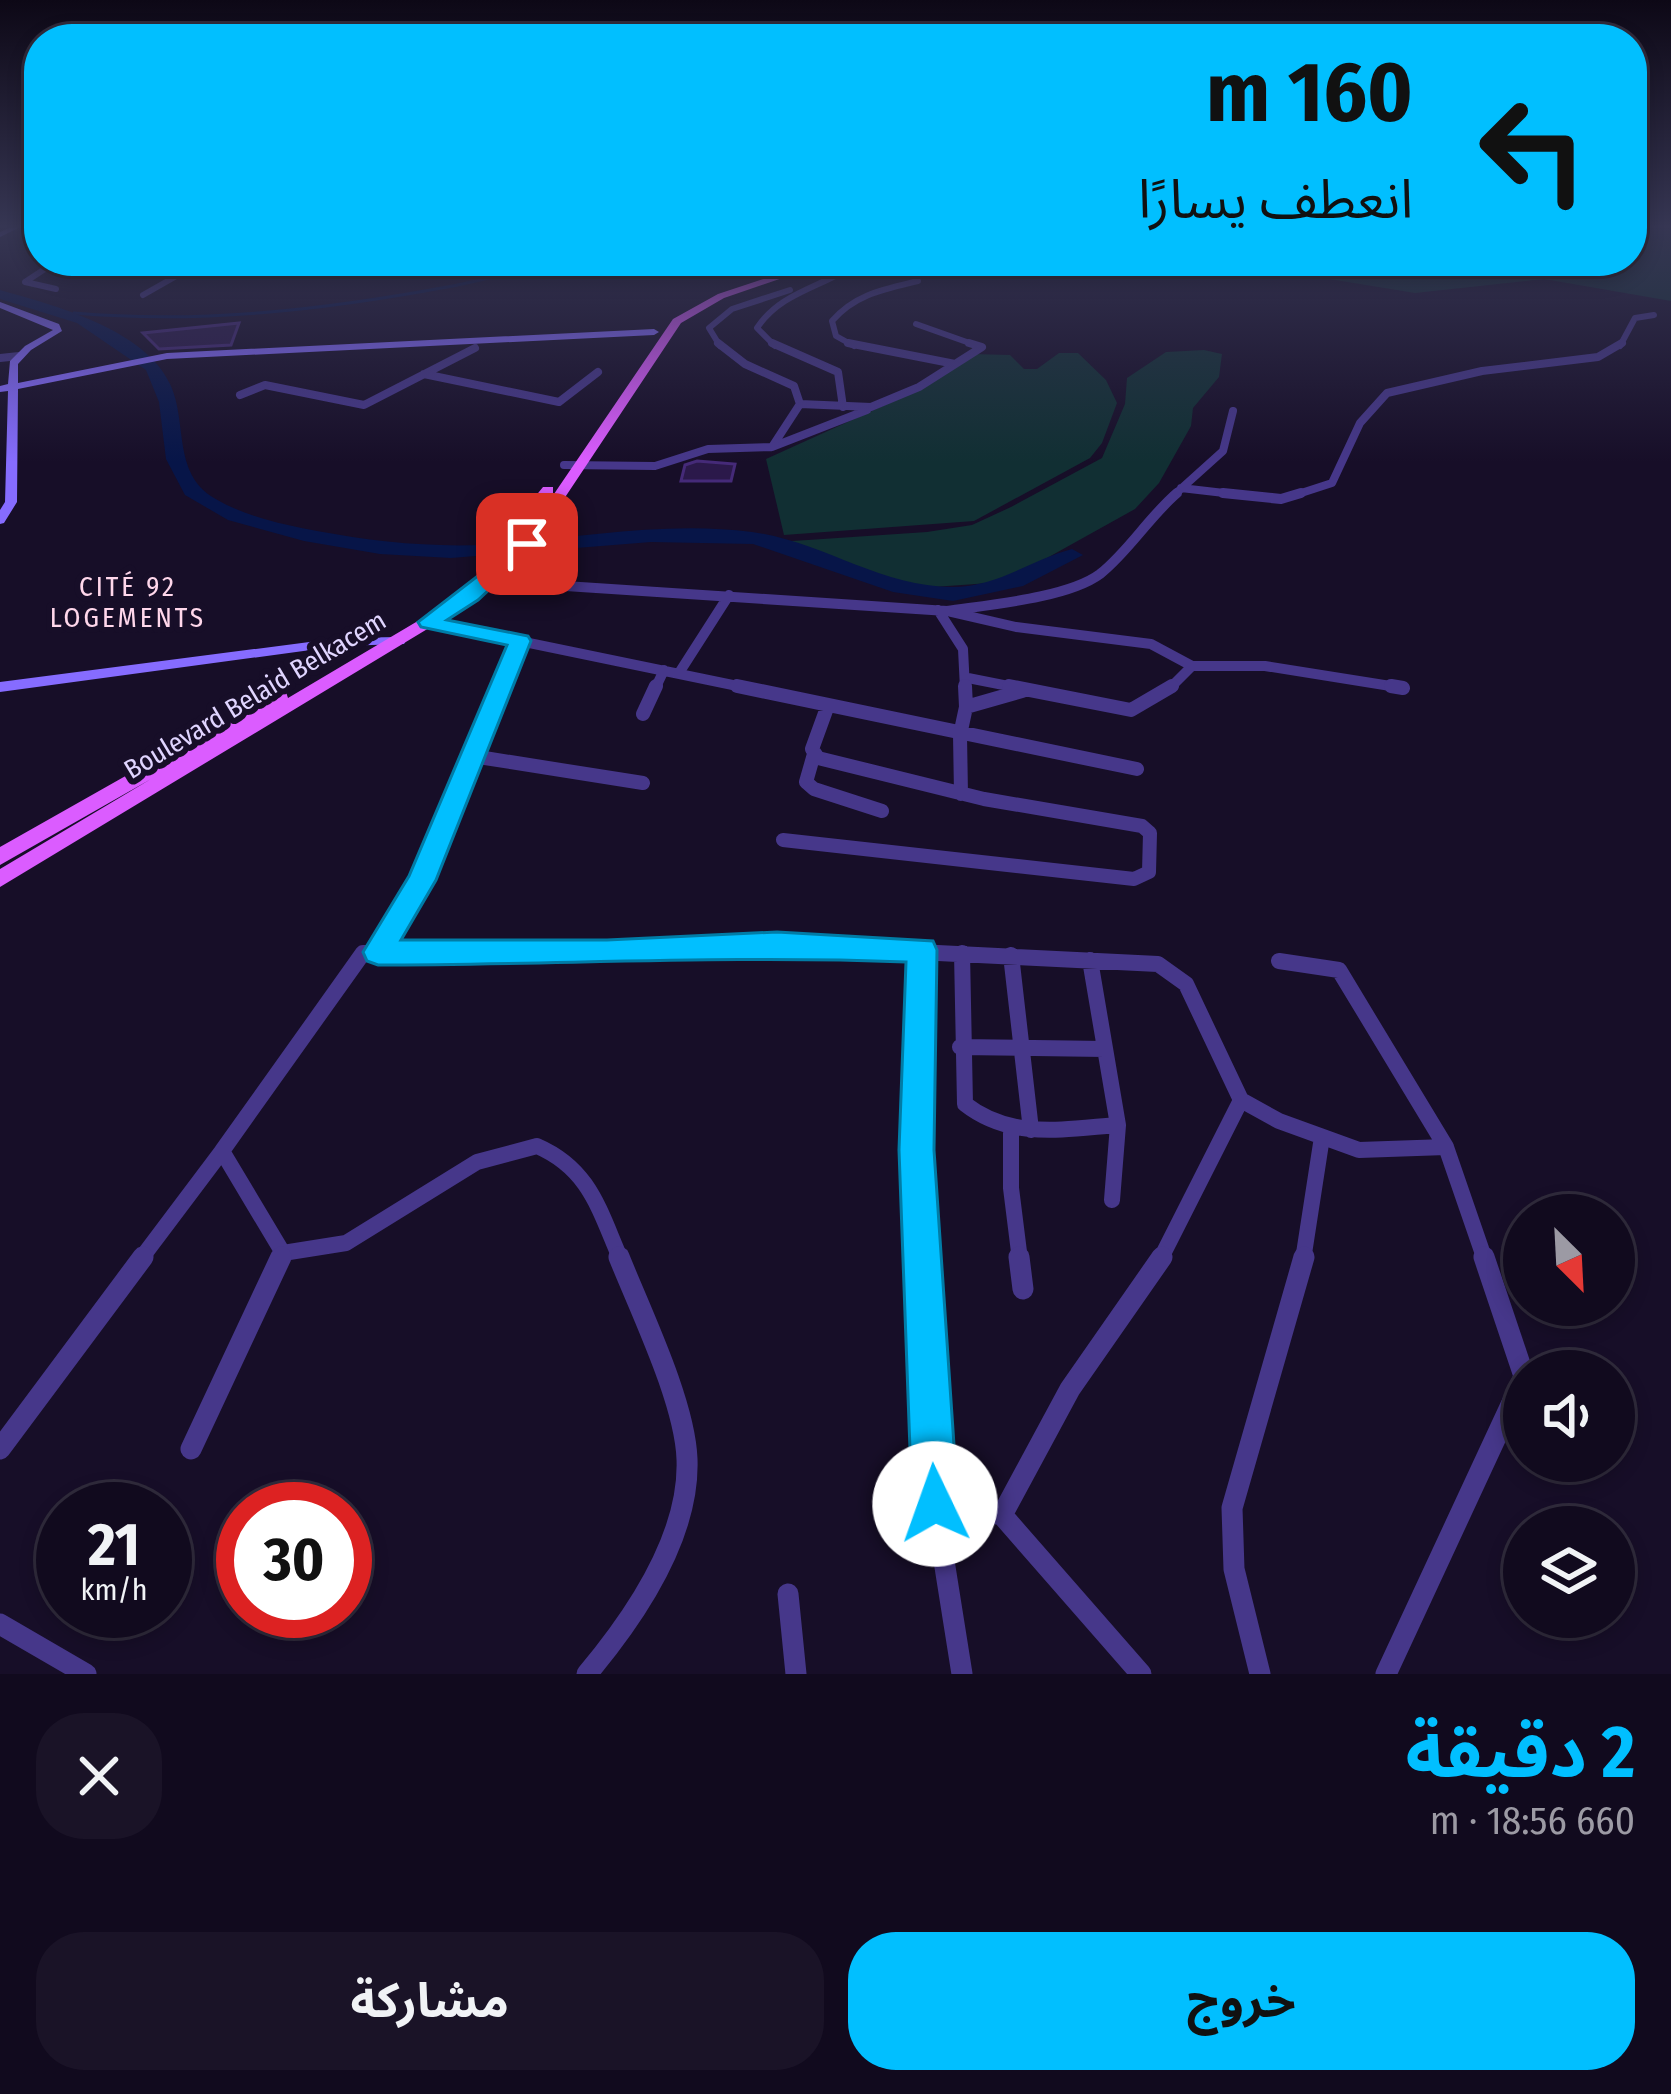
<!DOCTYPE html>
<html lang="ar">
<head>
<meta charset="utf-8">
<style>
	:root { --surface:#110a1e; --page:#1a1327; --text:#f1f3f6; --muted:#9c9aa4; --line:#302b3c; --accent:#01bfff }
	body { margin:0; font-family:"Fira Sans Condensed","Noto Sans Arabic",sans-serif; background:var(--page); color:var(--text); direction:rtl; height:100vh; display:flex; flex-direction:column; font-size:45px; white-space:nowrap }
	* { box-sizing:border-box; margin:0 }
	p { font-size:39px; color:var(--muted) }
	.icon { flex:none; width:66px; height:66px; fill:none; stroke:currentColor; stroke-width:2; stroke-linecap:round; stroke-linejoin:round }
	.map { position:relative; height:1674px; overflow:hidden; direction:ltr }
	.side { display:flex; flex-direction:column; background:var(--surface); flex:1 }
	.side>* { flex:none }
	.banner { position:absolute; left:24px; top:24px; width:1623px; height:252px; border-radius:48px; box-shadow:0 6px 18px #0003,0 0 0 3px var(--line); direction:rtl; background:#01bfff; color:#111; overflow:hidden }
	.needle { width:78px; rotate:156deg }
	.tools { position:absolute; left:1503px; top:1194px; display:grid; gap:24px }
	.tools a { display:grid; place-items:center; width:132px; height:132px; border-radius:50%; background:var(--surface); box-shadow:0 6px 18px #0003,0 0 0 3px var(--line); font-size:60px }
	.speed { position:absolute; left:36px; top:1482px; display:flex; gap:24px; font-size:60px; font-weight:700; text-align:center }
	.speed>* { display:grid; place-content:center; width:156px; height:156px; border-radius:50%; background:var(--surface); box-shadow:0 6px 18px #0003,0 0 0 3px var(--line); line-height:1 }
	.speed small { font-size:30px; font-weight:400 }
	.speed .limit { border:18px solid #d22; background:#fff; color:#111 }
	.pin { position:absolute; display:grid; place-items:center; width:102px; height:102px; color:#fff; margin:-51px; border-radius:24px; box-shadow:0 6px 18px #0006 }
	.me { position:absolute; width:132px; margin:-66px; rotate:357deg; stroke-linejoin:round; filter:drop-shadow(0 0 9px #0008) }
	.turn { display:flex; align-items:center; gap:42px; height:252px; padding:0 36px; font-size:54px }
	.turn .icon { width:156px; height:156px; stroke-width:2.5 }
	.turn b { display:block; font-size:84px; line-height:102px }
	.round { display:grid; place-items:center; flex:none; width:126px; height:126px; border-radius:48px; background:var(--page) }
	.head { display:flex; align-items:center; justify-content:space-between; height:204px; padding:0 36px }
	h1 { font-size:72px; font-weight:700; line-height:90px; color:var(--accent) }
	.action { display:flex; gap:24px; margin-top:auto; padding:24px 36px }
	.action a { flex:1; height:138px; border-radius:48px; background:var(--accent); color:#111; font-size:48px; font-weight:700; line-height:138px; text-align:center }
	.action a+a { background:var(--page); color:var(--text) }
	.map>svg:first-child { display:block }
	.green { fill:#112f33 }
	.lines { fill:none; stroke-linecap:round; stroke-linejoin:round }
	.stream { stroke:#071548; stroke-width:3 }
	.river { fill:#071548; fill-rule:evenodd }
	.building { fill:#2b194a; stroke:#452a78; stroke-width:3 }
	.street-far5 { stroke:#46378a; stroke-width:6 }
	.street-far4 { stroke:#46378a; stroke-width:8 }
	.street-far3 { stroke:#46378a; stroke-width:10 }
	.street-far2 { stroke:#46378a; stroke-width:14 }
	.street-far1 { stroke:#46378a; stroke-width:16 }
	.street { stroke:#46378a; stroke-width:21 }
	.secondary { fill:#866cff; fill-rule:evenodd }
	.primary { fill:#db5cff; fill-rule:evenodd }
	.route { fill:#01bfff; stroke:#017ca6; stroke-width:3 }
	.labels { text-anchor:middle; stroke-width:12; stroke-linejoin:round; paint-order:stroke }
	.far-neighbourhood-label { font-size:27px; letter-spacing:3px; fill:#ffd7eb; stroke:#170e28 }
	.far-street-label { font-size:27px; fill:#e0d5ff; stroke:#170e28 }
</style>
</head>
<body>
<div class="map">
<svg width="1671" height="1674" viewBox="0 0 1671 1674">
	<rect width="100%" height="100%" fill="#170e28"/>
	<path class="green" d="M1632,228h39v73l-127,-22 -129,14 -135,-22 -1,-10h353z
		M1204,350l18,4 -3,23 -26,31 -2,18 -32,57 -24,26 -131,73 -71,5 -57,-9 -98,-36 149,-10 45,-7 39,-18 91,-49 23,-54 2,-26 39,-26z
		M1059,353h19l28,27 11,23 -15,40 -12,15 -116,63 -190,14 -18,-76 161,-73 45,-32 38,1 14,14h13z"/>
	<g class="lines">
		<path class="stream" d="M74,313c126,11 249,-3 373,-26 43,-8 83,-21 126,-26"/>
		<path class="river" d="M0,290c53,15 145,39 170,94 18,38 2,89 44,114 30,18 69,27 103,33 54,10 108,16 163,14 90,-5 181,-25 272,-13 69,9 129,55 200,55 46,0 78,-27 120,-38l11,6 -60,31 -70,15 -60,-9 -140,-48 -102,-2 -200,16 -71,-4 -76,-13 -76,-21 -43,-25 -19,-36 -7,-57 -13,-32 -69,-47 -77,-24z"/>
	</g>
	<path class="building" d="M239,323l-8,22 -72,4 -16,-16z
		M697,461l38,3 -4,17h-50l4,-16z"/>
	<g class="lines">
		<path class="street-far5" d="M195,267l288,-5
			M742,275l43,-14
			M56,289l-31,-7 32,-21
			M143,295l58,-33
			M916,324l62,22
			M720,346l-11,-18 23,-19 58,-19
			M775,346l-18,-18c25,-38 69,-41 103,-67
			M854,346l-18,-10 -4,-15c23,-27 53,-32 86,-40
			M1620,346l15,-28 19,-3"/>
		<path class="street-far4" d="M718,343l27,21 49,22 6,18
			M772,343l66,29 5,35
			M848,343l107,21
			M0,358l19,-2
			M424,374l135,28 39,-30
			M240,395l25,-10 99,20 111,-57
			M772,447l95,-37
			M564,465l91,1 53,-17 64,-2 28,-43 71,3 48,-20 63,-40 -13,-4
			M1181,488l69,8
			M1173,496l50,-45 10,-40
			M1292,496l40,-13 28,-60 27,-30 95,-22 116,-14 24,-14"/>
		<path class="street-far3" d="M1223,493l58,6 20,-6
			M489,581l458,30c40,-6 121,-13 153,-37 28,-22 49,-57 77,-81
			M938,610l25,39 2,40
			M951,612l65,15 135,17 41,22h73l138,22
			M428,622l324,67
			M679,673l50,-78
			M968,678l56,11
			M500,689l20,-48
			M655,689l9,-19
			M1169,689l23,-23"/>
		<path class="street-far2" d="M737,686l400,83
			M965,686l1,21 56,-16
			M1009,686l122,24 41,-24
			M1391,686l12,2
			M643,714l13,-28
			M814,754l-8,28 8,7 68,22
			M472,756l171,27
			M961,794l-1,-59 6,-28
			M783,840l351,39 15,-7 1,-39 -8,-7 -158,-27 -166,-41 -6,-9 16,-44
			M386,939l36,-59 80,-194"/>
		<path class="street-far1" d="M378,952l10,-16
			M962,953l3,151c46,36 99,25 153,21
			M1011,955l20,175
			M1090,960l28,165 -6,75
			M1279,961l60,9 107,177
			M960,1047l145,2
			M1011,1130v58l9,72
			M222,1151l141,-198h243l171,-8 381,19 28,20 55,116 38,21 80,29 87,-3 39,113
			M283,1253l63,-10 131,-81 60,-16c53,23 62,64 84,114
			M140,1260l82,-109 61,102 -4,7
			M922,1260l-6,-110 6,-200
			M1160,1260l81,-160
			M1303,1260l19,-123"/>
		<path class="street" d="M922,1257l13,247 67,11
			M1019,1257l4,32
			M1484,1257l40,119
			M0,1449l143,-192
			M191,1449l90,-192
			M935,1504l27,170
			M788,1594l8,80
			M0,1624l86,50
			M587,1674c47,-56 103,-138 100,-215 -2,-57 -46,-147 -68,-202
			M1141,1674l-139,-159 68,-126 92,-132
			M1260,1674l-26,-105 -2,-61 72,-251
			M1386,1674l138,-297"/>
		<path class="secondary" d="M9,228h9l-18,9v-5z
			M0,302l59,22 3,7 -31,19 -13,14v19l149,-30 487,-24 5,3 -5,3 -487,24 -149,30 -1,113 -13,21 -4,1v-14l5,-8 3,-111 -8,1v-6l8,-2 2,-23 15,-15 28,-16 -53,-22z
			M399,637l7,4 -2,3 -64,2 -340,46v-10l340,-44z"/>
		<path class="primary" d="M818,261h14l-108,37 -43,25 -149,224 -55,52 -477,288v-18l151,-90 -151,86v-18l274,-155h12l2,6 177,-105 23,-21 -11,-4 66,-81h10v6l-57,72 26,-24 151,-222 45,-25z"/>
	</g>
	<linearGradient id="sky" x2="0" y2="1"><stop stop-color="#0d0816"/><stop offset="0.49" stop-color="#363653"/><stop offset="1" stop-color="#363653" stop-opacity="0"/></linearGradient>
	<rect width="1671" height="462" fill="url(#sky)"/>
	<path class="route" d="M527,538l10,6 -3,4 -56,52 -31,20 81,16 3,5 -95,239 -35,60h206l170,-8 156,9 4,9 -3,200 24,354 -7,16 -16,6 -16,-6 -7,-16 -13,-354 7,-188c-176,-7 -352,3 -528,3l-11,-4 -4,-9 46,-76 98,-231 -86,-18 -3,-5z"/>
	<g class="labels">
		<g class="far-neighbourhood-label">
			<text x="128" y="596">CITÉ 92<tspan x="128" dy="31">LOGEMENTS</tspan></text>
		</g>
		<g class="far-street-label">
			<text transform="translate(255 695) rotate(-31)" y="9">Boulevard Belaid Belkacem</text>
		</g>
	</g>
</svg>
<div class="tools">
<a><svg class="needle" viewBox="-14 -14 28 28"><path d="M0-13l5 13h-10z" fill="#e53935"/><path d="M0 13l5-13h-10z" fill="#9c9aa4"/></svg></a>
<a><svg class="icon" aria-label="sound" viewBox="0 0 24 24"><path d="M4 9h4l5-4v14l-5-4H4zM17 9q2 3 0 6"/></svg></a>
<a><svg class="icon" aria-label="layers" viewBox="0 0 24 24"><path d="M12 4l9 5-9 5-9-5zM3 14l9 5 9-5"/></svg></a>
</div>
<div class="speed"><div>21<small>km/h</small></div><div class="limit">30</div></div>
<div class="pin" style="left:527px;top:544px;background:#d93025"><svg class="icon" aria-label="arrive" viewBox="0 0 24 24"><path d="M6 21V4h12l-3 4 3 4H6"/></svg></div>
<svg class="me" style="left:935px;top:1504px" viewBox="-20 -20 40 40"><circle r="19" fill="#fff"/><path d="M0-13L10 11 0 6-10 11z" fill="#01bfff"/></svg>
<div class="banner">
<div class="turn"><svg class="icon" aria-label="left" viewBox="0 0 24 24"><path d="M17 20v-9H6M10 6l-5 5 5 5"/></svg><div><b>160 m</b>انعطف يسارًا</div></div>
</div>
</div>
<section class="side">
<div class="head"><div><h1>2 دقيقة</h1><p>660 m · 18:56</p></div><a class="round"><svg class="icon" aria-label="close" viewBox="0 0 24 24"><path d="M6 6l12 12M18 6L6 18"/></svg></a></div>
<div class="action"><a>خروج</a><a>مشاركة</a></div>
</section>
</body>
</html>
